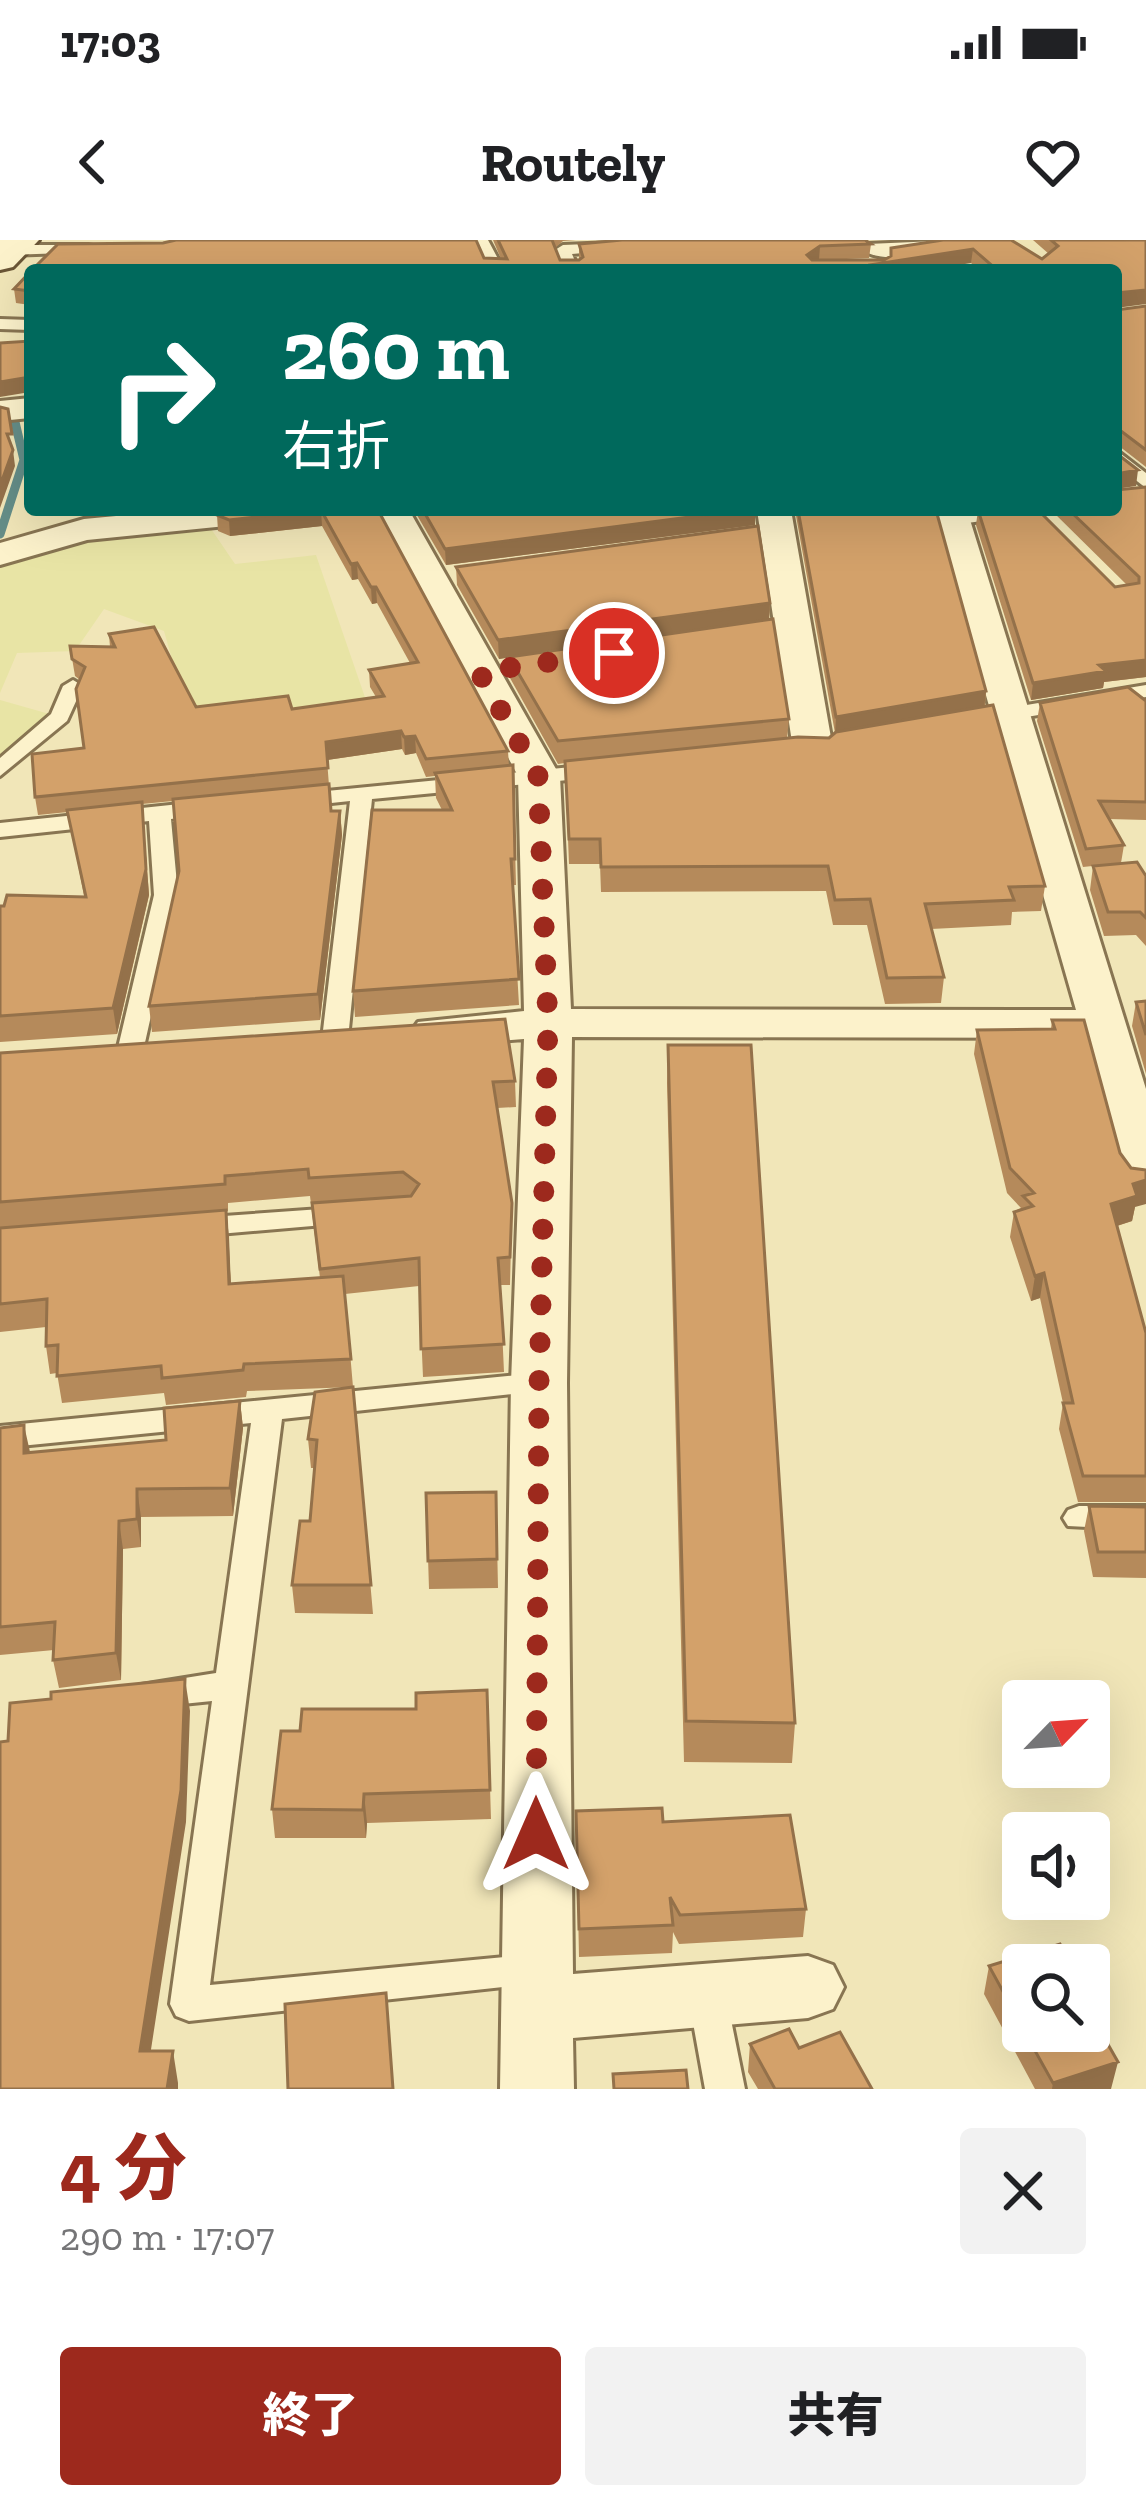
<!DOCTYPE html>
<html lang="ja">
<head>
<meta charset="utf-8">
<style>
	:root { --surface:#fff; --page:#f2f2f2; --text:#202124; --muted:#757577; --accent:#9d291d }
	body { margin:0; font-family:"Zilla Slab","Noto Sans JP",serif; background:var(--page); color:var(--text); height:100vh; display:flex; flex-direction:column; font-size:45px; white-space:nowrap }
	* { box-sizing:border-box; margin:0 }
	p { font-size:39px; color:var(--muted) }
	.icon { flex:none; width:66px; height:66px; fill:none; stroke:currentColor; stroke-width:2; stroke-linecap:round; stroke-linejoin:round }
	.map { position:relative; height:1849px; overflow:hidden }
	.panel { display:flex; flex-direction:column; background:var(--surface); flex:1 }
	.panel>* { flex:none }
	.guide { position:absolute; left:24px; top:24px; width:1098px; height:252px; border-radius:12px; box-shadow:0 12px 48px #0002; background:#00695c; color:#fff; overflow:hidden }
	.needle { width:78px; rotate:65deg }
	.fabs { position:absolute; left:1002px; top:1440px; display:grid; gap:24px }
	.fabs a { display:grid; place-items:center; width:108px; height:108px; border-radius:12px; background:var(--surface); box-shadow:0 12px 48px #0002; font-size:60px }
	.pin { position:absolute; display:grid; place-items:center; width:102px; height:102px; color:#fff; margin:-51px; border:6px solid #fff; border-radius:50%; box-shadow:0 3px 12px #0007 }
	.me { position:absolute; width:132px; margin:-66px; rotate:0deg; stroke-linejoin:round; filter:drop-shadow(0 0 9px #0008) }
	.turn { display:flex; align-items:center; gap:42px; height:252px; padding:0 60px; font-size:54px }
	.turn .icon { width:156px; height:156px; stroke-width:2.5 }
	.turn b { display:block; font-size:84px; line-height:102px }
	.round { display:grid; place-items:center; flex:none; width:126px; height:126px; border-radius:12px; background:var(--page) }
	.summary { display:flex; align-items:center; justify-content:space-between; height:204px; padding:0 60px }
	h1 { font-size:72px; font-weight:800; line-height:90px; color:var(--accent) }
	.button { display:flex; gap:24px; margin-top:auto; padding:24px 60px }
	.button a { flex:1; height:138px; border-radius:12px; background:var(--accent); color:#fff; font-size:48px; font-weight:800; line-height:138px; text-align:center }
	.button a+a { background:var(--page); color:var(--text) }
	.status { display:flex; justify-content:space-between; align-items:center; height:84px; padding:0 60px; background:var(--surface); direction:ltr }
	.status svg { height:33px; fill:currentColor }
	header { display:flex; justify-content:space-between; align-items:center; height:156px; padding:0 60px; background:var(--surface); font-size:54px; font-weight:800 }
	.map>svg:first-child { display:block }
	.farmland { fill:#e8e4a5 }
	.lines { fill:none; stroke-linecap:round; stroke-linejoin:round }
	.stream { stroke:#658e88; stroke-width:9 }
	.lane-casing { stroke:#887552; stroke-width:6 }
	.street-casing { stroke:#887552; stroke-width:6 }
	.secondary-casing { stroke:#6a5536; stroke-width:6 }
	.lane { fill:#fcf2cb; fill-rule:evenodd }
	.street { fill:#fcf2cb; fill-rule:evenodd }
	.secondary { fill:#fcf2cb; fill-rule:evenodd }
	.wall { fill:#b58a5b; fill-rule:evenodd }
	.shaded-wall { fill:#94714a }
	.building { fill:#d3a16a; stroke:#94714a; stroke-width:3 }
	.route { stroke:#9d291d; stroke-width:21; stroke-dasharray:0 37.8 }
</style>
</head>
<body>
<div class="status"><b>17:03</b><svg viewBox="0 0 49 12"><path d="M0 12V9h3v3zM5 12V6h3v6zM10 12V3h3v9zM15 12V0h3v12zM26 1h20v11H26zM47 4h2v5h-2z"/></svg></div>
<header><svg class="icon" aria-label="back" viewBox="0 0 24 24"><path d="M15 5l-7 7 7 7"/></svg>Routely<svg class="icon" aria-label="heart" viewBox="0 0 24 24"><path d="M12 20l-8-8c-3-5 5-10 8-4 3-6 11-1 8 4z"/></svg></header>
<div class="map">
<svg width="1146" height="1849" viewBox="0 0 1146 1849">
	<rect width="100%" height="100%" fill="#f1e6b8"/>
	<path class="farmland" d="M205,280l30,44 81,-9 53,154 -179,13 -26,-91 -60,-22 -29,42 -58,2 -17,40v-131l4,-9z
		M0,460l60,17 -60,52z"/>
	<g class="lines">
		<path class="stream" d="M0,294l24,-74 -9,-38"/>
		<defs>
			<path id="lane" d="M474,0h14l16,30h-16z
				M612,3l7,4 -2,3 -45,4 7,16h-16l-8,-20 8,-5z
				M88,5l5,1v6l-85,3 -8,-5 8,-5z
				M0,79l30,1v10l-30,-1z
				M1116,210l30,23v15l-30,-23z
				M978,270h50l-9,6 -67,9 -9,-6z
				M73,440l10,6 -16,35 -67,55v-18l51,-44 12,-28z
				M1146,445v12l-150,25 -11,-6 11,-6z
				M602,524l11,7 -3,5 -238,23 -24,240 -4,5h-18l-4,-5 28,-238 -56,6 -11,-7 3,-5z
				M208,561l11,7 -3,5 -45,6 7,76 -36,161 -13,8 -9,-3 -4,-5 38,-161 -5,-74 -149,16v-14z
				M349,967l10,3 4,6 -4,6 -163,14 -14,-9 14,-9z
				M539,1133l11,3 4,7 -4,7 -268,29 -72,566 326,-31 13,4 6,12 -6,12 -360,39 -13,-5 -6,-12 42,-303 -59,6 -12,-4 -5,-9 5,-9 75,-12 35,-250 -251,25v-22z
				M1079,1266h67v24l-78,-4 -5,-8 5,-8z
				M707,1738l13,5 6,12 19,94h-40l-17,-94 6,-12z"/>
			<path id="street" d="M959,0c-16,15 -79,25 -95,10l4,-6z
				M30,158v20l-30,3v-20z
				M180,270h123l-5,7 -12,3 -199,20 -87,25v-22l84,-24z
				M375,270h34l151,266 11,233 505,1 -143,-500h34l179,579v104l-18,-5 -8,-11 -37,-139 -511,-1 -5,346 6,591 235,-18 25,9 11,22 -11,22 -25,9 -235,20 1,51h-74l11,-706 13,-344 -89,7 -17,-4 -7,-10 7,-10 106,-11 -6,-235z
				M757,270h34l42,239 -6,9h-28l-6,-9z"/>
			<path id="secondary" d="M0,0h39l-26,27 -13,3z"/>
		</defs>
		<use href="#lane" class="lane-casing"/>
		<use href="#street" class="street-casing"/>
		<use href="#secondary" class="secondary-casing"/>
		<use href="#lane" class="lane"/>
		<use href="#street" class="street"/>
		<use href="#secondary" class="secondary"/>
	</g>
	<path class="wall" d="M493,0h83l-13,1 -8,7 5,12h19v-16l39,-4h249l-1,1 5,3 -2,14 -45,2h60l59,-20 99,19 7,-5 -16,-14h113l-30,30h-137l-8,-7 -939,7 131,-27 338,16z
		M30,32v33l-14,-2 -2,-14z
		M1146,66v161l-27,-21 -3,1z
		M1146,247v190l-42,5 -1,6 -72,12 -55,-175 2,-15 137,77 12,-2 -76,-75h65z
		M378,270l130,241 1,15 4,-1 3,120h-4l7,120 -164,12 -2,-26 89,-181 -6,-12 -1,-22 -9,1 -10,-24 -11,2 -3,-6 -75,11 4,51h9l2,24 -22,185 -168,12 -3,-26 30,-135 -6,-70 -31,3 7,91 -32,139 -117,8v-136l84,-10 -16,-84 -30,3 -3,-18 49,-49 -4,-68 -5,-4 -5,-30 40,1 -1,-13 87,73 96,2 84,-12 -6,-10 -1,-17 41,-7 -33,-60 -5,1 -14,-25 -6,1 -30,-54 -92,10 -12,-5 -1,-16z
		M414,270h341v15l-309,40z
		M795,270h141l50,181 -1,15 60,180 -4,25 -29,1 -1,13 -80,4 13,48 -3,26 -56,1 -18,-79h-34l-7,-34 -225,1 -1,-28h-31l-4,-101 -7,1 -48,-86 -1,-21 -10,2 -42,-74 -1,-18 314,36 -1,17 20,99 -2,19h42l6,-5z
		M1146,461v119l-37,-1 15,26 -3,18 -38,4 -46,-146 3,-18z
		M1093,626l53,10v70l-10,-11 -32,1 -14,-46z
		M1146,761v73l-14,-48 4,-24z
		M1052,780l68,133 11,15 4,39 -3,14 -15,5 29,107v169h-68l-19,-73 4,-26 -23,-105 -9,3 -21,-64 4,-25 7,-4 -14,-15 -33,-139 3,-24 74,-1z
		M668,805l127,678 -3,40 -108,-1 -17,-679z
		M0,813l515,28 1,26 -19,1 15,95 -2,82h-10l4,87 -81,5 -4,-91 -74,8 8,93 -106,4 -1,6 -80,8 -2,-12 -102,10 -5,-30 -7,1 -4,-28v-19l-46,5zM310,956l10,82 -89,6 -5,-72 2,-1v-8z
		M353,1147l20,227 -78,-1 -3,-28 18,-64 5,-53h-4l-3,-29z
		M240,1161l3,27 -10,88 -92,1v30l-18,2 -2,131 -62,8 -6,-28 1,-10 -54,5v-227l30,25 136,-13z
		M496,1252l2,96 -69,1 -3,-96z
		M1089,1266l57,1v71l-53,-1 -9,-46z
		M487,1450l4,129 -124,4 -1,15h-91l-3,-29 28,-78 116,-22z
		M576,1571l87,11 143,87 -3,28 -124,7 -6,-12 -1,21 -93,4z
		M1023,1725v66h66l22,58h-76l-51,-95 5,-28z
		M750,1804l49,4 73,41h-114l-10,-17z"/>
	<path class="shaded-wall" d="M820,6l-1,14 -12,9v-14z
		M973,9l-2,14 -43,7h-58v-5z
		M1146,50v14l-30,4v-15z
		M30,137v15l-30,5v-15z
		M1116,191h5l-2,15 -3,1z
		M13,210l2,16 -15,42v-22z
		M1138,230l-2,16 -20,3v-15z
		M321,270l1,16 -92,10 -1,-16z
		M743,270h12v15l-309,40 -1,-16z
		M357,323l1,16 -6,1 -1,-16z
		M371,347h5l1,16 -5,1z
		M770,363l-1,18 -270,38 -1,-19z
		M1146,420v17l-42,5 -1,6 -72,12 2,-17 66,-18z
		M986,451l-2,18 -149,26 1,-18z
		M401,491l1,18 -75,11 -1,-18z
		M415,496l1,17 -11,2 -1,-18z
		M142,562l7,93 -32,139 -4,-26z
		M340,571l2,24 -22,185 -2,-26z
		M1146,940v24l-11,3 -3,14 -25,8 4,-25 22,-20z
		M226,970l3,27 3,75 -3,-28z
		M1044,1033l-4,25 -9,3 4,-25z
		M240,1161l3,27 -10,88 -3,-28z
		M24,1185l6,27 -6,1z
		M137,1249l4,28v30l-4,-28z
		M119,1281l4,28 -2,131 -5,-27z
		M185,1439l5,32 -4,111 -40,260 -6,-31z
		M364,1554l3,29 -1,15 -3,-28z
		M173,1811l5,32v6h-11z
		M1118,1822l-7,27h-59l1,-6z"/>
	<path class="building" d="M176,0h300l8,18 23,1 -9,-19h54l8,20h19l4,-3 -4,-13 43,-4h243l6,4 -51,2 -13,9 5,5h72l7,-4v-8l52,-8h68l31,19 16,-13 -7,-6h95v50l-30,3v-23h-119l-24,-21 -103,16 2,5h-840l26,-26 105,-1z
		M30,32v19l-16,-2z
		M1146,66v144l-25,-19h-5v-121z
		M30,101v36l-30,5v-39z
		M0,167l8,2 4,25h-5l6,16 -13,36z
		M1116,213l22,17 -22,4z
		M1146,247v173l-47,5 7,6 -73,12 -55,-173h60l77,77 24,-4v-6l-70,-67h47v-20z
		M259,270h61l-91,10 -12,-5z
		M321,270h57l130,241 -82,8 -11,-23 -11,1 -3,-6 -75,11 2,26 -293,29 -3,-43 52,-6 -8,-59 9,-22 -13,-8 -2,-13 45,1 -6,-13 45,-7 42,80 92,-11 4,13 92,-13 -15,-26 49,-8 -42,-75h-5l-14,-24 -6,1z
		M423,270h320l-298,39z
		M798,270h138l50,181 -150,26z
		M758,286l12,77 -272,37 -42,-73z
		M773,379l16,100 -231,22 -49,-84z
		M1128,447l18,14v101l-47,-1 25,44 -38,4 -46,-146z
		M993,465l52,181 -36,1 5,13 -89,4 19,73 -57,1 -17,-79 -35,1 -7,-34 -227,1 -1,-28h-31l-4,-78 233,-24 31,1 7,-6z
		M513,525l2,94h-4l8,120 -166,12 19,-181h80l-17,-37z
		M329,544l2,27h9l-22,183 -169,12 30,-135 -6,-72z
		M142,562l4,67 -33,139 -113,8v-110h4l3,-11 79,2 -19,-87z
		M1137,622l9,14v42l-6,-6h-32l-15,-46z
		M1146,761v34l-10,-33z
		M505,779l10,62 -22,1 19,121 -2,54 -12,1 6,86 -83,5 -2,-91 -99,11 -8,-66 99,-7 8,-12 -16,-12 -94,6 -1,-9 -83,7v8l-225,18v-149z
		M1052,780h32l36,133 11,15 15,2v10l-13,4 4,12 -26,8 35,129v143h-63l-20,-73h10l-29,-130 -9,3 -21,-64 19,-6 -10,-10 11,-3 -24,-25 -33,-138 78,-1z
		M668,805h83l44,678 -109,-2z
		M226,970l3,74 114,-8 8,83 -107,5 -1,6 -81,8 -1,-12 -104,10 1,-31 -12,1 1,-47 -47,5v-76z
		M353,1147l18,198h-79l8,-64h10l7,-81 -9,-1 7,-47z
		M240,1161l-10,87 -93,1v30l-18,2 -3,132 -63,7 2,-38 -55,5v-199l24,-3v28l142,-13 -2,-32z
		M496,1252l1,67 -69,2 -2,-68z
		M1089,1266l57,1v45h-48z
		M185,1439l-4,111 -41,261h33l-6,38h-167v-347l8,-1 2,-38 41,-4v-7z
		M487,1450l3,100 -126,4 -1,16 -91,-1 9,-78h19l2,-22h114v-16z
		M662,1568l1,14 127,-7 16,94 -126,6 -10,-18 3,28 -94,4 -3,-118z
		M1060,1704l12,21h-49v63l-34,-62z
		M386,1753l7,96h-105l-3,-85z
		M1089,1771l29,51 -65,21 -29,-52h65z
		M789,1789l10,19 41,-16 32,57h-97l-25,-45z
		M686,1830l2,19h-74l-1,-15z"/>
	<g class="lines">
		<path class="route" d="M536,1594l3,-451 9,-360 -10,-247 -59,-104 135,-19"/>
	</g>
</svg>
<div class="fabs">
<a><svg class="needle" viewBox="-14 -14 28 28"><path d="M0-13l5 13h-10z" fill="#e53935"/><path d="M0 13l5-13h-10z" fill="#757577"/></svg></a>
<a><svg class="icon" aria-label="sound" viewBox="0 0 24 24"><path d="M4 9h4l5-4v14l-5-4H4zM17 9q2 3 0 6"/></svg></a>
<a><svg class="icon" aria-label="search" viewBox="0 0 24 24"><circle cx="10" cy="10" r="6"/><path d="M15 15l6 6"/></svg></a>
</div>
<div class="pin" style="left:614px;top:413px;background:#d93025"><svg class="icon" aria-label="arrive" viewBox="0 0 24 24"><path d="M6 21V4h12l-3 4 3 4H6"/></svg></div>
<svg class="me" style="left:536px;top:1594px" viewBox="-20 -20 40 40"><path d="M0-17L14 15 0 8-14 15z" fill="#9d291d" stroke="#fff" stroke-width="4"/></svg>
<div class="guide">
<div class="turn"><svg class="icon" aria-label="right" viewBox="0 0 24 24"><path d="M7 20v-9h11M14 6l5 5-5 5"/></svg><div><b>260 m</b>右折</div></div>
</div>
</div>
<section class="panel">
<div class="summary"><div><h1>4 分</h1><p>290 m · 17:07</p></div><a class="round"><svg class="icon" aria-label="close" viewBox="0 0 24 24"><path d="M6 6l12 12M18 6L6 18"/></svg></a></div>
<div class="button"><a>終了</a><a>共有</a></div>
</section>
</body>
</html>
